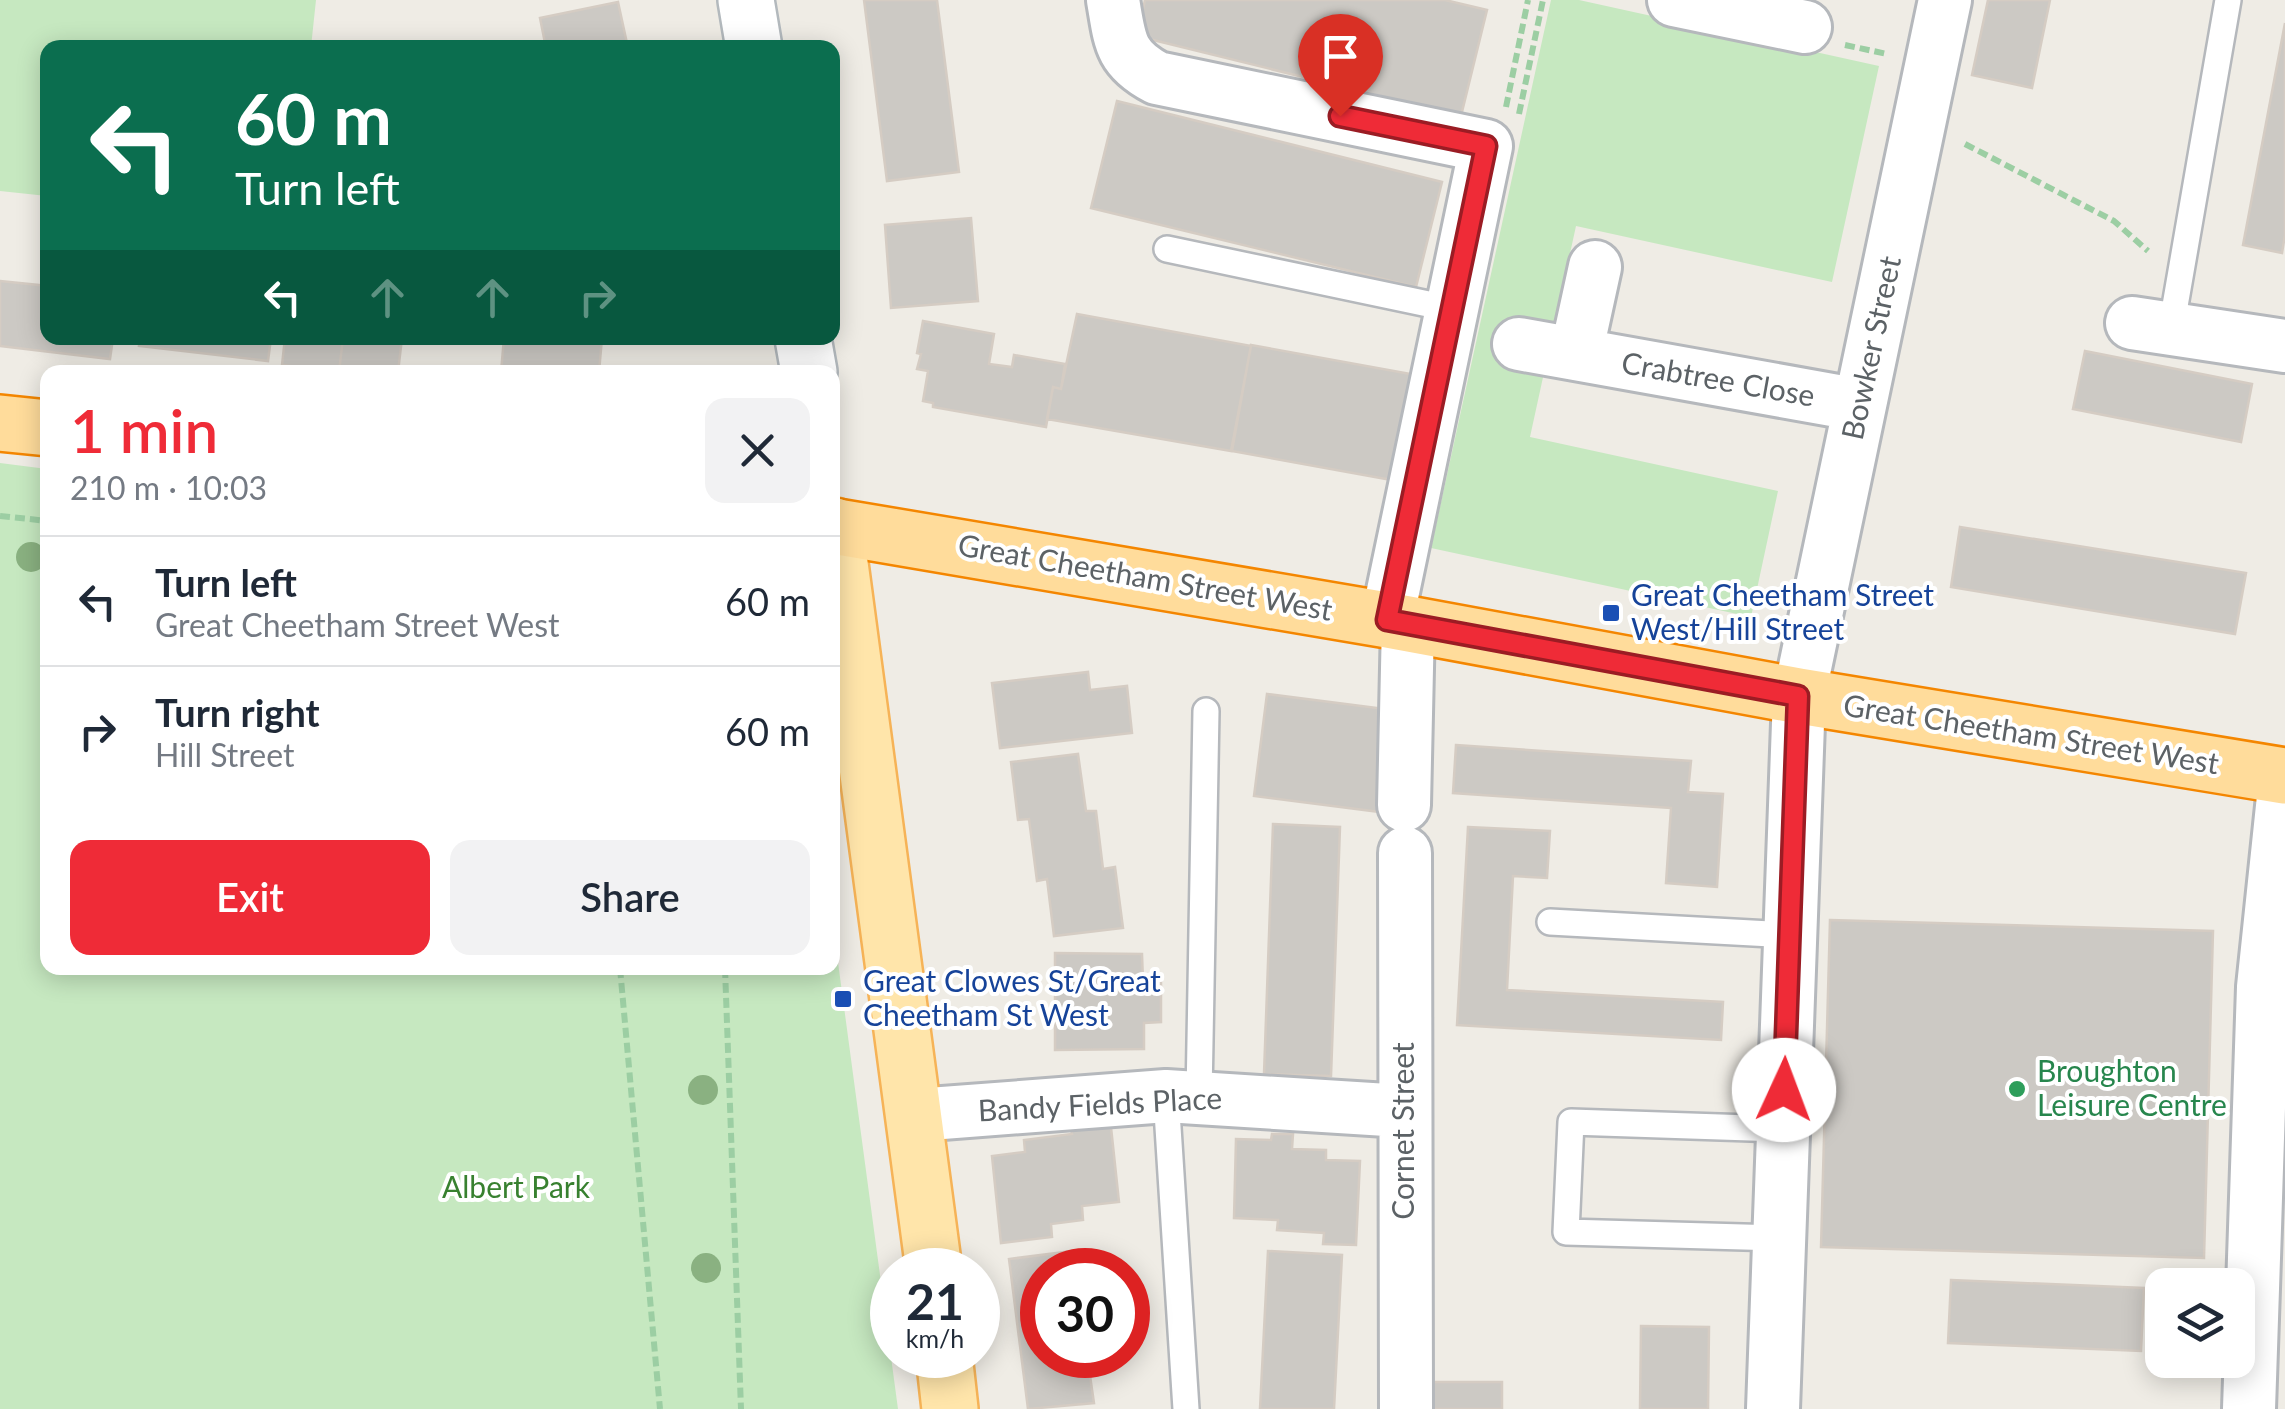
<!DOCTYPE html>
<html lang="en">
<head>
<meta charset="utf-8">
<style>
	:root { --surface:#fff; --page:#f2f2f3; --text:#1f2937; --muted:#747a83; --line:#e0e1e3; --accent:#ef2b37 }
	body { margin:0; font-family:Lato,sans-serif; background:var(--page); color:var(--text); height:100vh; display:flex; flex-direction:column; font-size:38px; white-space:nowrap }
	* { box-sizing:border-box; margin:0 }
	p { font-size:32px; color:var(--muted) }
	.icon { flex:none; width:55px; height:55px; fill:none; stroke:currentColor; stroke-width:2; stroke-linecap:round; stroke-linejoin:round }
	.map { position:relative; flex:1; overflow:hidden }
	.sheet { position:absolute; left:40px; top:365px; width:800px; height:610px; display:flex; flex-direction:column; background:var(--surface); border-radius:20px; box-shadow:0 5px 25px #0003 }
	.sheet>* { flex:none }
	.guide { position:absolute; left:40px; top:40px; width:800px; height:305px; border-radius:20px; box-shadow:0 5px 25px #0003; background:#0b6e4f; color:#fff; overflow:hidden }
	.controls { position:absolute; left:2145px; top:1268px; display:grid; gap:20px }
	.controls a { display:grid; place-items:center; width:110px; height:110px; border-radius:20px; background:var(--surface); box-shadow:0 5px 25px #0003; font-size:50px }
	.speed { position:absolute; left:870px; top:1248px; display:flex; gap:20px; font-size:50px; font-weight:700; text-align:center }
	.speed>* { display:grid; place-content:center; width:130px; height:130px; border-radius:50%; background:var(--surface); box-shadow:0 5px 25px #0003; line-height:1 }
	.speed small { font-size:25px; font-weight:400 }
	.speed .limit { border:15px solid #d22; background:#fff; color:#111 }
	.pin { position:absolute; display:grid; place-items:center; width:85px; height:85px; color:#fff; margin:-102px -42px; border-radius:50% 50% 50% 0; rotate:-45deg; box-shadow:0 0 10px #0007 }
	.pin .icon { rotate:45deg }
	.me { position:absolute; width:110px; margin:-55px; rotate:2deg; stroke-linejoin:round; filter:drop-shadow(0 0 8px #0008) }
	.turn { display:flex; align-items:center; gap:35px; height:210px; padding:0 30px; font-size:45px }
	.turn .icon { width:130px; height:130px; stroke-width:2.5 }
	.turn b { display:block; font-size:70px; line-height:85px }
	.lanes { display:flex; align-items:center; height:95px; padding:0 30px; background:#0003; justify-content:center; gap:50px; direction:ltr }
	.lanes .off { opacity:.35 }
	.round { display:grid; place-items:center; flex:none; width:105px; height:105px; border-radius:20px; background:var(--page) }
	.overview { display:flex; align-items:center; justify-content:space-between; height:170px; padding:0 30px }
	h1 { font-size:60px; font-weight:600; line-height:75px; color:var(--accent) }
	.primary-button { display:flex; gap:20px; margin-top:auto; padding:20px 30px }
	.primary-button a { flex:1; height:115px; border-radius:20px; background:var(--accent); color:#fff; font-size:40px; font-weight:600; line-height:115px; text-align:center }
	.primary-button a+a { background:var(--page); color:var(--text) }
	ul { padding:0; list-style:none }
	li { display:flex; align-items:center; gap:30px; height:130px; padding:0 30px; border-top:2px solid var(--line) }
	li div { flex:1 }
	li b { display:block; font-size:38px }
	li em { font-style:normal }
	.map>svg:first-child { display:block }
	.green { fill:#c6e8c0 }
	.building { fill:#ccc9c4; stroke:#d5ccc3; stroke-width:2.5 }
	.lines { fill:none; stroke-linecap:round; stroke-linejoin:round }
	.service-casing { stroke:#b5b8bc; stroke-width:30 }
	.minor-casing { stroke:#b5b8bc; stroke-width:58 }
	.secondary-casing { stroke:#b3b9bd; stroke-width:60 }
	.primary-casing { stroke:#f6b357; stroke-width:60 }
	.trunk-casing { stroke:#f48600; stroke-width:60 }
	.path { stroke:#9ccea3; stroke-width:6; stroke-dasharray:10 5; stroke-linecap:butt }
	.service { stroke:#fff; stroke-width:25 }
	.minor { stroke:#fff; stroke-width:52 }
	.secondary { stroke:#fff; stroke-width:55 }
	.primary { stroke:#ffe5aa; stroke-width:55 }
	.trunk { stroke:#ffdc9b; stroke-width:55 }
	.tree { fill:#8ab181 }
	.route-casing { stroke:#9b1c24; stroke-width:25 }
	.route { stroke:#ef2b37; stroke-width:18 }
	.transit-dot { fill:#1a4fb4; stroke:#fff; stroke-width:4 }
	.leisure-dot { fill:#2e9e5b; stroke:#fff; stroke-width:4 }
	.labels { text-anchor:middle; stroke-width:8; stroke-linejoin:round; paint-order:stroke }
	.street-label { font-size:30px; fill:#5c6266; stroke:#fff }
	.transit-label { font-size:30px; fill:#164399; stroke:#fff; text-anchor:start }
	.leisure-label { font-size:30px; fill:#27864d; stroke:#fff; text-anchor:start }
	.park-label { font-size:30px; fill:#388130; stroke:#fff }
</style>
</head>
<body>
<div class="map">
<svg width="2285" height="1409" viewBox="0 0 2285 1409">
	<rect width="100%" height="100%" fill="#efece5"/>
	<path class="green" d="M0,0h316l-5,47 -263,1 -1,148 -47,-5z
		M1551,0h28l300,66 -47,216 -256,-56 -46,211 248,54 -27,126 -320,-69z
		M0,463l47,6 1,499h784l1,-43 65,484h-898z"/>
	<path class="building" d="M864,0h73l22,172 -72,9z
		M1145,0h300l42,10 -26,106 -324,-80z
		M1988,0h62l-18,88 -60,-13z
		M618,2l10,46h-82l-6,-30z
		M2285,23v212l-3,18 -39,-8z
		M1117,101l325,81 -26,105 -325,-79z
		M971,218l7,83 -87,7 -6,-83z
		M0,281l48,5v52h65l-3,21 -110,-13z
		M1077,314l174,32 -20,105 -184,-32 6,-32 8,2z
		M923,321l71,13 -5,30 23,3 2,-12 51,9 -4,25 -8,-2 -7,40 -113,-20v-4l-10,-2 5,-30 -11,-2 4,-15 -4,-1z
		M140,338h131l-3,23 -129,-15z
		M285,338h58l-4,34 -57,-7z
		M343,338h59l-4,34h-59z
		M504,338h98l-3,34h-98z
		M1251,345l165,30 -19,106 -165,-30z
		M2085,351l167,33 -11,58 -168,-33z
		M1960,527l286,46 -11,61 -284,-47z
		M1088,672l2,18 37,-4 5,47 -132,15 -8,-65z
		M1267,694l126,16 -13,102 -126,-16z
		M1456,745l235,16 -3,31 35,2 -6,93 -51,-4 5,-75 -218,-15z
		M1078,754l8,57h10l7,58 12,-2 8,61 -69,8 -7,-57 -10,2 -8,-62 -11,1 -7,-58z
		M1273,824l67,3 -9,249 -67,-2z
		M1468,827l82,4 -3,47 -34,-2 -6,114 216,12 -2,38 -264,-15z
		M1830,920l383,11 -9,327 -383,-11z
		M1055,953l87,1 1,27h18v41l-17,1v26l-89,1z
		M1110,1118l9,84 -37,4 1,14 -32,4 1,13 -51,6 -9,-87 33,-4 -1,-12 48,-6 -2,-11z
		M1272,1134h21l-1,15 34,1v10l34,1 -4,84 -33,-1 1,-11 -47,-3 1,-10 -44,-2 2,-79 35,1z
		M1073,1251l3,19h-34v85h45l7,48 -66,6 -19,-150z
		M1268,1251l74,4 -8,154h-74z
		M1951,1280l193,8 -3,63 -193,-8z
		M1641,1326l68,1 -1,82h-68z
		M1428,1382h74v27h-74z"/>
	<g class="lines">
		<defs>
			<path id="service" d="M1167,249l285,60
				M2171,329l57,-329
				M1550,922l240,13
				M1166,1096l20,313
				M1199,1096l7,-385
				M1779,1238l-213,-6 5,-110 212,7"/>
			<path id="minor" d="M1113,0c7,40 6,58 44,78l329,68 -99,474
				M1674,0l131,27
				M2132,323l153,23
				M1519,344l341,61
				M1576,354l19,-87
				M1404,805l4,-182
				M1405,853l1,556
				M916,1115l250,-19 237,15
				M1773,1409l26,-713 146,-696
				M2249,1409l14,-422 22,-209"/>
			<path id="secondary" d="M746,0l8,48
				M803,338l6,34"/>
			<path id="primary" d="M835,526l99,744
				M944,1355l6,54"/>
			<path id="trunk" d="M0,423l48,5
				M832,526l555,94 412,76 486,80"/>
		</defs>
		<use href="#service" class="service-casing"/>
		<use href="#minor" class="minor-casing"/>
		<use href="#secondary" class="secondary-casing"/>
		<use href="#primary" class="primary-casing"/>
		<use href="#trunk" class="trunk-casing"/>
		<path class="path" d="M1845,45l42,9
			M1506,107l22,-107
			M1519,114l24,-114
			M1965,144l149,77 34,30
			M0,516l48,5
			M620,968l40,441
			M725,968l16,441"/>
		<use href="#service" class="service"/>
		<use href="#minor" class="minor"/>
		<use href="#secondary" class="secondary"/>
		<use href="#primary" class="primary"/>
		<use href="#trunk" class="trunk"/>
	</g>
	<g class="tree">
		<circle cx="31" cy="557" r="15"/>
		<circle cx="703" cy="1090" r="15"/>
		<circle cx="706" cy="1268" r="15"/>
	</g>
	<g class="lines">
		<defs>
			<path id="route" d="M1340,116l146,30 -99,474 411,76 -14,394"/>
		</defs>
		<use href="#route" class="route-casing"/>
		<use href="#route" class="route"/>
	</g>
	<g class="transit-dot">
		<rect x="1601" y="603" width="20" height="20" rx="5"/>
		<rect x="833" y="989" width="20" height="20" rx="5"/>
	</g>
	<circle class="leisure-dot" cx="2017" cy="1089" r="10"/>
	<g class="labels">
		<g class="street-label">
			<text transform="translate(1872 348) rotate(-78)" y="10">Bowker Street</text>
			<text transform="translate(1718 380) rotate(10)" y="10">Crabtree Close</text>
			<text transform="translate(1145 578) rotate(10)" y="10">Great Cheetham Street West</text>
			<text transform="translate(2031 735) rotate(9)" y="10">Great Cheetham Street West</text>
			<text transform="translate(1100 1105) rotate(-3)" y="10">Bandy Fields Place</text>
			<text transform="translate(1404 1131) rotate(-90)" y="10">Cornet Street</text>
		</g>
		<g class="transit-label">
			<text x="1631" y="606">Great Cheetham Street<tspan x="1631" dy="34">West/Hill Street</tspan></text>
			<text x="863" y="992">Great Clowes St/Great<tspan x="863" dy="34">Cheetham St West</tspan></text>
		</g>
		<g class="leisure-label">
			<text x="2037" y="1082">Broughton<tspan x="2037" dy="34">Leisure Centre</tspan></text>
		</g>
		<g class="park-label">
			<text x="516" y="1198">Albert Park</text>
		</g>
	</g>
</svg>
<div class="controls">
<a><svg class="icon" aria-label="layers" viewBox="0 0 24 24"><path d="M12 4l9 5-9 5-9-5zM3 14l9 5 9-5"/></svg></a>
</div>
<div class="speed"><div>21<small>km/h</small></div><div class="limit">30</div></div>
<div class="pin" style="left:1340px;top:116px;background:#d93025"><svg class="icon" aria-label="arrive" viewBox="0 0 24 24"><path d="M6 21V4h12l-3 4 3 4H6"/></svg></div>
<svg class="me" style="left:1784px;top:1090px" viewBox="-20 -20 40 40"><circle r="19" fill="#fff"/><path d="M0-13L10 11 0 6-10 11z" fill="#ef2b37"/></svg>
<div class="guide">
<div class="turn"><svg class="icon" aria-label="left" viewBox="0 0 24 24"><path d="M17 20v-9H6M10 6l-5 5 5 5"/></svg><div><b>60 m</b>Turn left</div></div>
<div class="lanes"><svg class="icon" aria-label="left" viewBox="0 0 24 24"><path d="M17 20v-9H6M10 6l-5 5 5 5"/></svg><svg class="icon off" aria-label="ahead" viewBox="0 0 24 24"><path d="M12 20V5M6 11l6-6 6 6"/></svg><svg class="icon off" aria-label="ahead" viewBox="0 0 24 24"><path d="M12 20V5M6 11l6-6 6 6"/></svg><svg class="icon off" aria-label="right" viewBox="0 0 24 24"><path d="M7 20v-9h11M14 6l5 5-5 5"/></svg></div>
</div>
<section class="sheet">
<div class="overview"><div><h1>1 min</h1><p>210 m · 10:03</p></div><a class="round"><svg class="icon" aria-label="close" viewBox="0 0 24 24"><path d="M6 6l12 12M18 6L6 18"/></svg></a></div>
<ul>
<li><svg class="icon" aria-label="left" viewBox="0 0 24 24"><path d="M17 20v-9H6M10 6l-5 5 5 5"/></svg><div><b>Turn left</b><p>Great Cheetham Street West</p></div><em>60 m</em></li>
<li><svg class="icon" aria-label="right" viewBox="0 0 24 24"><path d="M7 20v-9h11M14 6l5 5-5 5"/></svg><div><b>Turn right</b><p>Hill Street</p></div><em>60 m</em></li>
</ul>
<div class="primary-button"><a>Exit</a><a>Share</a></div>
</section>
</div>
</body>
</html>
